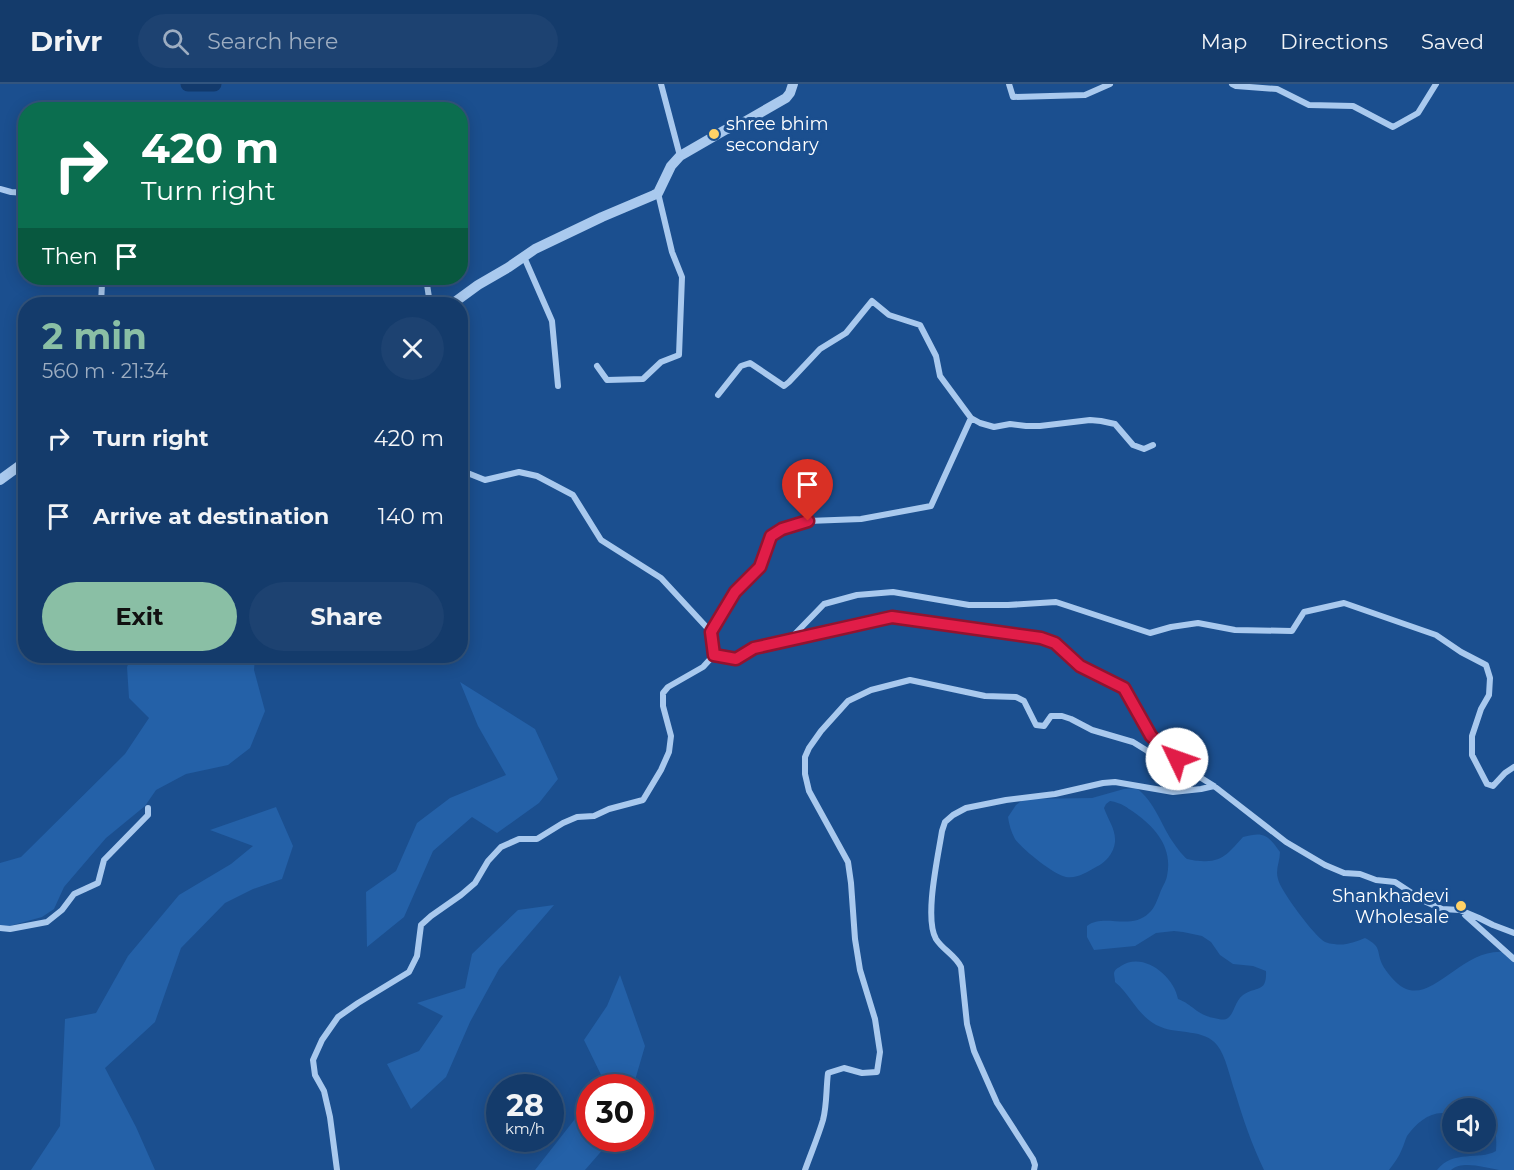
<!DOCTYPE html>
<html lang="en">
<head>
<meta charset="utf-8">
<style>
	:root { --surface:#143b6b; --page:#1d4271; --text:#f1f3f6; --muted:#9dadc1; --line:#33557e; --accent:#8abfa5 }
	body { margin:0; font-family:Montserrat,sans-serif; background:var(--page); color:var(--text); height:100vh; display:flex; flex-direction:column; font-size:22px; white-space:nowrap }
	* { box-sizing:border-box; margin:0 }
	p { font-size:20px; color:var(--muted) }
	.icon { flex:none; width:33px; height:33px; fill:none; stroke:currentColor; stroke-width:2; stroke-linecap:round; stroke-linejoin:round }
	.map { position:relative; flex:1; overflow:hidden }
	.sheet { position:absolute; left:18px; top:213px; width:450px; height:366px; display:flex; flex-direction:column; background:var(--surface); border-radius:24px; box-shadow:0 3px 15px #0003,0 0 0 2px var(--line) }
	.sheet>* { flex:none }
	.banner { position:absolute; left:18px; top:18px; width:450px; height:183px; border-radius:24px; box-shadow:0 3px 15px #0003,0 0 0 2px var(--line); background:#0b6e4f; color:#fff; overflow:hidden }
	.fabs { position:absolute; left:1442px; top:1014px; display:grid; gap:12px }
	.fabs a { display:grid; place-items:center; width:54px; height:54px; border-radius:50%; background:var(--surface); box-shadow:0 3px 15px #0003,0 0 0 2px var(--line); font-size:30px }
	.speed { position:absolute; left:486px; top:990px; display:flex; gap:12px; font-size:30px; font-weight:700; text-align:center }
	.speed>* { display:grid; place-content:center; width:78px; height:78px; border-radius:50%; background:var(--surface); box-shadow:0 3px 15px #0003,0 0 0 2px var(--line); line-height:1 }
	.speed small { font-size:15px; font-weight:400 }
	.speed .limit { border:9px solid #d22; background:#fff; color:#111 }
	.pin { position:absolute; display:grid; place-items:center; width:51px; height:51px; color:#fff; margin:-62px -26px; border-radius:50% 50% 50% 0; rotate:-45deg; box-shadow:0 0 6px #0007 }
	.pin .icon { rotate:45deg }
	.me { position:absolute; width:66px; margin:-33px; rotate:312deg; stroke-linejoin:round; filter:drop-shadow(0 0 4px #0008) }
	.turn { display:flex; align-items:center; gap:21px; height:126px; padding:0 24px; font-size:27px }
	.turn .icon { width:78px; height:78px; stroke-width:2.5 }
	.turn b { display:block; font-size:42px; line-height:51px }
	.then { display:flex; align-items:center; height:57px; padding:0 24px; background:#0003; gap:12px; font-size:22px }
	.round { display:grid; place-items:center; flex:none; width:63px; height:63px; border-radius:32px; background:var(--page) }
	.head { display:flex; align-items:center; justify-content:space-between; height:102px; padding:0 24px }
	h1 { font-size:36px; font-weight:700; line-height:45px; color:var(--accent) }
	.button { display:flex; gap:12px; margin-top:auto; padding:12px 24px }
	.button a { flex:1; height:69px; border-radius:36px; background:var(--accent); color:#111; font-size:24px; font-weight:700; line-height:69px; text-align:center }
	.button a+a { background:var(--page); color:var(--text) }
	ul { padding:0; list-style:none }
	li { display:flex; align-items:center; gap:18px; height:78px; padding:0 24px }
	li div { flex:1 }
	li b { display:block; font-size:22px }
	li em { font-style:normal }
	header { display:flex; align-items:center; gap:36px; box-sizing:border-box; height:84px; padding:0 30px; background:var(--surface); border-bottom:2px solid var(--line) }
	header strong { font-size:28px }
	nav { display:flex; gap:33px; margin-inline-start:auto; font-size:21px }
	.search { width:420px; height:54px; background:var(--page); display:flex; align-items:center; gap:15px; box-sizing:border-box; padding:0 21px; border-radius:33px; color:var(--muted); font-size:22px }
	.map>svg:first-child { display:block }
	.green { fill:#2461a8 }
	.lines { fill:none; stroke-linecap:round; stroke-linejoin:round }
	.river { stroke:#123a6d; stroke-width:15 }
	.minor { stroke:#a9c9ee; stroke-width:6 }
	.tertiary { stroke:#a9c9ee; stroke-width:10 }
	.route-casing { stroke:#92132f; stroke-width:15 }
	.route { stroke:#e11d48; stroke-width:10 }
	.poi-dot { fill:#ffd166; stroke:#1b4f8f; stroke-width:2 }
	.labels { text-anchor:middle; stroke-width:6; stroke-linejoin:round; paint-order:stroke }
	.poi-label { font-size:18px; fill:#fff; stroke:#1b4f8f; text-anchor:start }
</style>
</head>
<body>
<header>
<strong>Drivr</strong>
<div class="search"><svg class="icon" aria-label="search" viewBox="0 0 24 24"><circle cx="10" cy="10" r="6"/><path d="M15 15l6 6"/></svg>Search here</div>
<nav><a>Map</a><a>Directions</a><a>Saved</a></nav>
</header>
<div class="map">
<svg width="1514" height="1086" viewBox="0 0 1514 1086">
	<rect width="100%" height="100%" fill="#1b4f8f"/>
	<path class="green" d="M132,572h123l-1,14 11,41 -15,37 -22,17 -42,9 -30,16 -11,16 -39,32 -42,49 -10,22 -12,8 -36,10 -6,-1v-63l21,-6 104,-103 24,-36 -20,-20 -2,-31z
		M460,598l75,47 23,50 -19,24 -42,30 -25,-16 -39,34 -29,66 -37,30 -1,-55 30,-21 21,-48 33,-25 56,-23 -28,-49z
		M1136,704c19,13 25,38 39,57 3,4 8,11 12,14 4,1 11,2 14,2 22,2 29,-10 42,-24 21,-6 25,-2 37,15 0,9 -5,18 -2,27 2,11 37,58 47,63 3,1 6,2 9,2 11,2 21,-2 31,-6 17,9 11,12 17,26 4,8 14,20 22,24 32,16 63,-49 110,-34v216c-5,0 -10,0 -15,0 -14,-2 -36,-10 -48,0h-14c17,-21 41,-9 59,-19 1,-17 0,-23 -11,-36v-7h-33v7c-18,-7 -34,6 -45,21 -2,4 -3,9 -5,13 -3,8 -8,14 -13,21h-125c-12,-25 -21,-51 -29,-78 -5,-14 -9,-36 -18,-47 -12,-16 -40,-11 -56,-18 -22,-8 -29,-31 -46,-45 0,-3 -1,-6 -1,-9 1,-4 4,-5 7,-7 22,-15 53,10 57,33 14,5 19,16 36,19 5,1 10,3 14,0 6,-4 7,-17 15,-23 14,-9 24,-2 23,-24l-13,-5 -20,-2 -13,-9 -9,-13 -9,-6 -19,-4 -9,-1 -18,2 -21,13 -41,4 -7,-13v-11c17,-13 44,5 62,-13 6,-5 8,-13 11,-20 2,-6 6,-11 7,-17 6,-28 -11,-48 -32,-63 -9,-6 -13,-10 -25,-12l-4,3 -2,4c4,12 12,21 11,34 -1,11 -10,21 -19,25 -9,5 -19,12 -30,10 -12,-2 -44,-28 -51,-38 -4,-7 -6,-15 -7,-22l8,-12 8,-6 68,-1 32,-9z
		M276,723l17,39 -11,33 -29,10 -28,14 -44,45 -26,74 -50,46 31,59 19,43h-124l29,-44 5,-107 31,-6 32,-57 51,-61 52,-31 22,-18 -43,-16z
		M554,821l-55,64 -29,53 -24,55 -35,32 -24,-45 32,-13 24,-35 -26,-13 48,-15 7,-34 46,-44z
		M620,891l25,71 -12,41h-32l4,-4 -21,-43 23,-34z
		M589,1017l1,37 22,1 -27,31h-50z"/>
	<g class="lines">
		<path class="river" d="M188,0h26"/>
		<path class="minor" d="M661,0l19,72
			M1009,0l4,13 72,-2 25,-11
			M1232,0l4,2 41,3 32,16 44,1 40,21 25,-14 18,-29
			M0,105l11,3 15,1
			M524,173l28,64 6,65
			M426,194l4,26
			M101,220l1,-21 3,-5
			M597,282l10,14 36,-1 18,-17 18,-7 3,-78 -10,-25 -14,-59
			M971,334l9,5 14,4 16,-3 16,2h14l50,-6 11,1 14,3 18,21 11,4 9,-4
			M460,386l25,10 34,-8 18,4 36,19 28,45 60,38 50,54 3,23 22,4 18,-11 138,-31 149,21 14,5 25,23 44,22 27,48 39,35 24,15 72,56 39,23 19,8 16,1 16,6 19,2 29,19 18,8 18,1 19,8 14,7 21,8
			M711,548l24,-40 25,-25 11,-31 11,-7 26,-8 53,-2 70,-13 40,-88 -31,-42 -4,-20 -16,-31 -31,-10 -17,-14 -26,32 -26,16 -31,33 -5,4 -34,-23 -9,3 -23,29
			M791,554l33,-34 33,-9 36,-3 76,13h39l48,-3 94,31 21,-6 27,-4 37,7 57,1 12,-19 40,-9 92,32 25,17 25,13 4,13 -1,17 -8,14 -9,27v19l15,29 6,2 12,-13 9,-6
			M1465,831l49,44
			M0,844l10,1 37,-7 15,-12 12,-16 24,-11 6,-23 44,-45v-7
			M337,1086l-7,-53 -6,-26 -9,-16 -2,-15 9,-20 16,-23 20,-14 51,-31 8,-16 4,-31 10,-9 30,-21 14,-12 13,-22 13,-14 18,-8h18l26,-16 14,-6 17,-1 15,-7 34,-9 18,-30 8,-18 2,-16 -8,-30v-13l5,-6 35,-20 11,-12
			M805,1086c6,-17 13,-33 18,-50 4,-15 3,-31 5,-47l16,-5 18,5 15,-1 3,-20 -5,-33 -15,-49 -5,-31 -4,-56 -3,-21 -39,-71 -4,-17v-17l4,-9 12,-17 27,-30 23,-11 39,-10 75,16 31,1 8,4 12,24 8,1 7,-10h11l9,3 21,11 41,12 34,21 19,6
			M1034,1086l1,-5 -2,-6 -36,-56 -23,-52 -7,-27 -6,-57c-6,-12 -18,-17 -25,-28 -12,-21 2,-82 6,-108l3,-9 8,-7 13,-7 40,-8 49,-6 48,-11 12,-1 58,10 28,-3 13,-3"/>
		<path class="tertiary" d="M452,220l26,-19 31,-18 26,-18 67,-32 52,-22 4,-2 13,-27 9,-10 45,-26 21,-9 40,-23 4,-5 3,-9
			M0,396l26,-19"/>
	</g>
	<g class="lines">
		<defs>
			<path id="route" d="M808,437l-26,8 -11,7 -11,31 -25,25 -24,40 3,23 22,4 18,-11 138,-31 149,21 14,5 25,23 44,22 27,48 26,23"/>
		</defs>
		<use href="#route" class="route-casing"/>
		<use href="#route" class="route"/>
	</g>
	<g class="poi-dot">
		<circle cx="714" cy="50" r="6"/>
		<circle cx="1461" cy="822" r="6"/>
	</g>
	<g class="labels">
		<g class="poi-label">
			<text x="726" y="46">shree bhim<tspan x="726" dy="21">secondary</tspan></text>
			<text x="1449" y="818" text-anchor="end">Shankhadevi<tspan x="1449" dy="21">Wholesale</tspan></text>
		</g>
	</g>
</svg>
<div class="fabs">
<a><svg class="icon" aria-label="sound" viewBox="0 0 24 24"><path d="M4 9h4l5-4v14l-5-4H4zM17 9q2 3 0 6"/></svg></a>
</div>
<div class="speed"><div>28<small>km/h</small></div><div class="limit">30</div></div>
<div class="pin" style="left:808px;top:437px;background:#d93025"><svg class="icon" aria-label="arrive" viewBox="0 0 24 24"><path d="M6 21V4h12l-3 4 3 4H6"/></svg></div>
<svg class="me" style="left:1177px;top:675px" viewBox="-20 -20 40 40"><circle r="19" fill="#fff"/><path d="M0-13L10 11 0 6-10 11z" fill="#e11d48"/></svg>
<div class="banner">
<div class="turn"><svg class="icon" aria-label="right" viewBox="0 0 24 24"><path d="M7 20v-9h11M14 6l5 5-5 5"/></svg><div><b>420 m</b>Turn right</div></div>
<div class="then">Then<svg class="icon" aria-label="arrive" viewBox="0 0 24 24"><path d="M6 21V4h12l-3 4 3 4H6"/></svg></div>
</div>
<section class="sheet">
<div class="head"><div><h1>2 min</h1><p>560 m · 21:34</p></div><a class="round"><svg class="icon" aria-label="close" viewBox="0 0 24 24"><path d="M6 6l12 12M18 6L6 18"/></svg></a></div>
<ul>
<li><svg class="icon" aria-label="right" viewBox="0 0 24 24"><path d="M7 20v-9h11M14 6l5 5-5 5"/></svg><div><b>Turn right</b></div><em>420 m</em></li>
<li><svg class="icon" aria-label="arrive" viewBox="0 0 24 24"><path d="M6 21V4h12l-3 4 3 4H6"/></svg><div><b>Arrive at destination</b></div><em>140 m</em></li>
</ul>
<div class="button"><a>Exit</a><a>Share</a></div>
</section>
</div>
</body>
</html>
